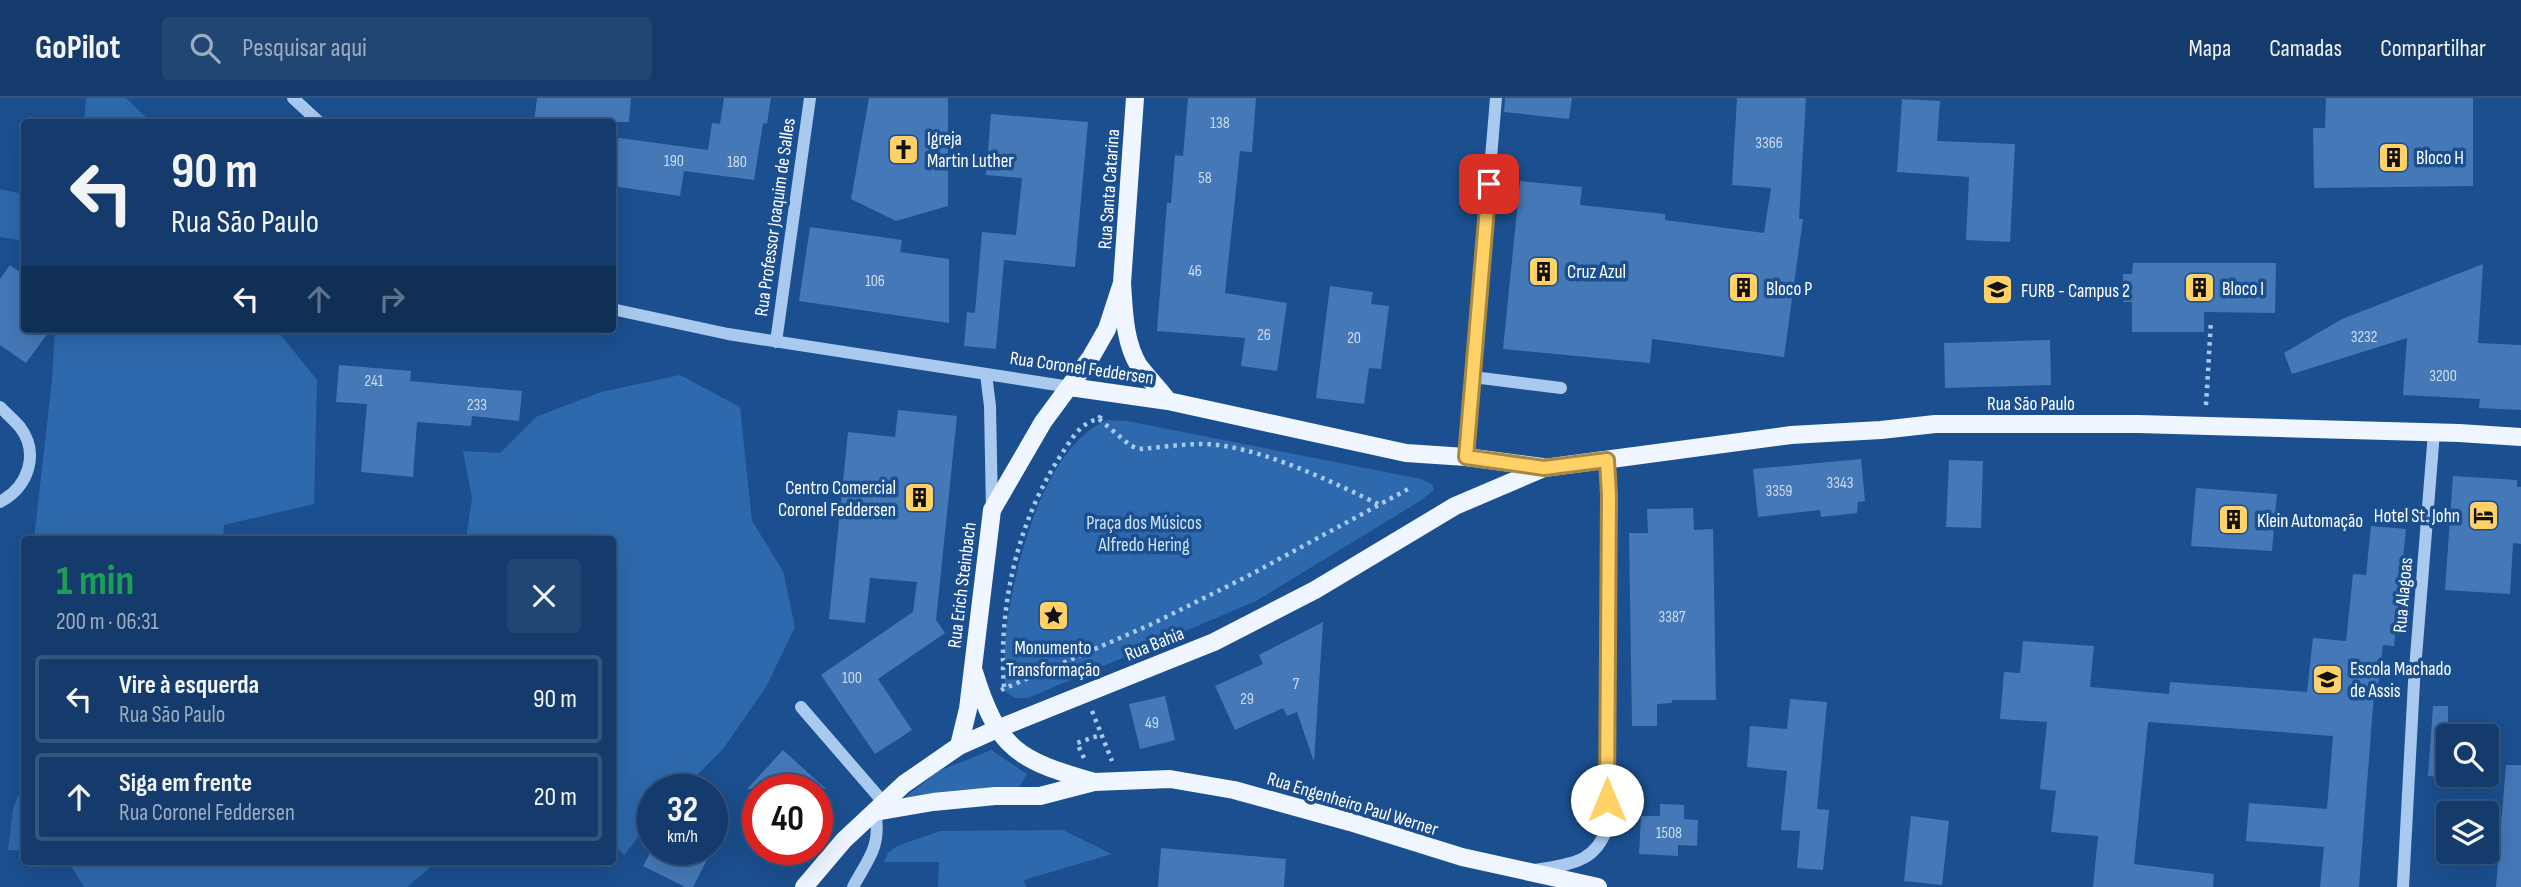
<!DOCTYPE html>
<html lang="pt">
<head>
<meta charset="utf-8">
<style>
	:root { --surface:#143b6b; --page:#214673; --text:#f1f3f6; --muted:#9dadc1; --line:#33557e }
	body { margin:0; font-family:"Sofia Sans Condensed",sans-serif; background:var(--page); color:var(--text); height:100vh; display:flex; flex-direction:column; font-size:26px; white-space:nowrap }
	* { box-sizing:border-box; margin:0 }
	p { font-size:23px; color:var(--muted) }
	.icon { flex:none; width:38px; height:38px; fill:none; stroke:currentColor; stroke-width:2; stroke-linecap:round; stroke-linejoin:round }
	.map { position:relative; flex:1; overflow:hidden }
	.drawer { position:absolute; left:21px; top:438px; width:595px; height:329px; display:flex; flex-direction:column; background:var(--surface); border-radius:7px; box-shadow:0 7px 28px #0002,0 0 0 2px var(--line) }
	.drawer>* { flex:none }
	.guide { position:absolute; left:21px; top:21px; width:595px; height:214px; border-radius:7px; box-shadow:0 7px 28px #0002,0 0 0 2px var(--line); background:#143b6b; color:var(--text); overflow:hidden }
	.controls { position:absolute; left:2436px; top:626px; display:grid; gap:14px }
	.controls a { display:grid; place-items:center; width:63px; height:63px; border-radius:7px; background:var(--surface); box-shadow:0 7px 28px #0002,0 0 0 2px var(--line); font-size:35px }
	.speed { position:absolute; left:637px; top:676px; display:flex; gap:14px; font-size:35px; font-weight:700; text-align:center }
	.speed>* { display:grid; place-content:center; width:91px; height:91px; border-radius:50%; background:var(--surface); box-shadow:0 7px 28px #0002,0 0 0 2px var(--line); line-height:1 }
	.speed small { font-size:18px; font-weight:400 }
	.speed .limit { border:10px solid #d22; background:#fff; color:#111 }
	.pin { position:absolute; display:grid; place-items:center; width:60px; height:60px; color:#fff; margin:-30px; border-radius:14px; box-shadow:0 4px 10px #0006 }
	.me { position:absolute; width:77px; margin:-38px; rotate:0deg; stroke-linejoin:round; filter:drop-shadow(0 0 5px #0008) }
	.turn { display:flex; align-items:center; gap:24px; height:147px; padding:0 35px; font-size:32px }
	.turn .icon { width:91px; height:91px; stroke-width:2.5 }
	.turn b { display:block; font-size:49px; line-height:60px }
	.lanes { display:flex; align-items:center; height:66px; padding:0 35px; background:#0003; justify-content:center; gap:35px; direction:ltr }
	.lanes .off { opacity:.35 }
	.round { display:grid; place-items:center; flex:none; width:74px; height:74px; border-radius:7px; background:var(--page) }
	.headline { display:flex; align-items:center; justify-content:space-between; height:119px; padding:0 35px }
	h1 { font-size:42px; font-weight:700; line-height:52px; color:#1e9e55 }
	ul { padding:0; list-style:none }
	li { display:flex; align-items:center; gap:21px; height:88px; margin:0 14px 10px; padding:0 21px; border:4px solid var(--line); border-radius:7px }
	li div { flex:1 }
	li b { display:block; font-size:26px }
	li em { font-style:normal }
	header { display:flex; align-items:center; gap:42px; box-sizing:border-box; height:98px; padding:0 35px; background:var(--surface); border-bottom:2px solid var(--line) }
	header strong { font-size:33px }
	nav { display:flex; gap:38px; margin-inline-start:auto; font-size:24px }
	.search { width:490px; height:63px; background:var(--page); display:flex; align-items:center; gap:18px; box-sizing:border-box; padding:0 24px; border-radius:7px; color:var(--muted); font-size:26px }
	.map>svg:first-child { display:block }
	.green { fill:#2e69ad }
	.building { fill:#4478b7 }
	.lines { fill:none; stroke-linecap:round; stroke-linejoin:round }
	.path { stroke:#a9c9ee; stroke-width:4.5; stroke-dasharray:3.5 5; stroke-linecap:butt }
	.minor { stroke:#a9c9ee; stroke-width:12 }
	.major { stroke:#f0f6ff; stroke-width:18 }
	.route-casing { stroke:#a68842; stroke-width:18 }
	.route { stroke:#ffd166; stroke-width:12 }
	.labels { text-anchor:middle; stroke-width:7; stroke-linejoin:round; paint-order:stroke }
	.number-label { font-size:16px; fill:#d0dded }
	.poi-label { font-size:19px; fill:#fff; stroke:#1b4f8f; text-anchor:start }
	.street-label { font-size:19px; fill:#fff; stroke:#1b4f8f }
	.park-label { font-size:19px; fill:#cfe3fa; stroke:#1b4f8f }
</style>
</head>
<body>
<header>
<strong>GoPilot</strong>
<div class="search"><svg class="icon" aria-label="search" viewBox="0 0 24 24"><circle cx="10" cy="10" r="6"/><path d="M15 15l6 6"/></svg>Pesquisar aqui</div>
<nav><a>Mapa</a><a>Camadas</a><a>Compartilhar</a></nav>
</header>
<div class="map">
<svg width="2521" height="789" viewBox="0 0 2521 789">
	<rect width="100%" height="100%" fill="#1b4f8f"/>
	<path class="green" d="M86,0h40l25,24h-67z
		M0,91l24,5v47l-24,-4z
		M55,231h221l41,51 -3,124 -90,21 -1,14h-189l18,-159z
		M680,277l60,32 12,114 31,50 12,56 -29,60 -43,62 -40,40h-30v30l-29,36 -12,-13v-303h-146l6,-41 -9,-47 37,2 36,-36 65,-25z
		M1107,322l20,1 294,58 12,6 1,5 -14,11 -164,100 -228,97h-13l-10,-7c0,-16 -2,-33 0,-49 6,-65 36,-194 102,-222z
		M991,652l36,24 -8,14 -59,2 -56,8 35,-27z
		M24,685v68l-16,-1 5,-42z
		M1063,732l49,24 -88,26 2,7h-88l1,-25h-55l4,-9 9,-7 43,-15z
		M68,763h383l-18,4 -26,22h-323z"/>
	<path class="building" d="M537,0h94l-2,24h-95z
		M724,0h47l-4,26 -4,-1 -9,57 -70,-9 -4,25 -68,-10v-49l96,13 4,-27 8,1z
		M869,0h79v108l-52,15 -45,-22z
		M1188,0h68l-4,54 -12,-1 -15,142 62,10 -10,68 -36,-5 4,-28 -88,-7 10,-128h4l4,-48 8,1z
		M1505,0h67l-3,21 -65,-7z
		M1737,0h69l-7,121h4l-19,138 -132,-18 -2,24 -147,-14 17,-168 62,6 -2,18 85,9v6l99,13 7,-45 -39,-3z
		M2326,0h147v88l-159,2 -1,-60h12z
		M1902,1l38,2 -3,40 78,3 -5,98 -44,-2 3,-63 -72,-5z
		M991,16l97,8 -13,145 -71,-7 -8,89 -32,-3 3,-34 8,1 7,-81 34,3 6,-57 -36,-3z
		M810,129l92,13 -2,12 49,7v64l-150,-22z
		M2133,165h143l-1,50 -71,-1v20h-72v-30h-9v-28h9z
		M2483,166l-5,79 43,2v65l-42,-2 1,-9 -77,-4 4,-57 -115,36 -8,-21 58,-34z
		M10,167l14,10v54h27l-25,34 -26,-18v-66z
		M1330,188l43,6 -2,12 18,2 -8,63 -12,-1 -5,36 -48,-6z
		M2050,242l1,45 -106,3 -1,-45z
		M339,267l72,6 -1,10 112,10 -3,30 -47,-5 -1,10 -54,-4 -4,55 -52,-5 6,-68 -31,-2z
		M898,312l59,6 -21,204 9,13 -67,46 34,51 -37,24 -54,-79 92,-63 4,-30 -47,-4 -5,45 -36,-4 19,-187 47,5z
		M1861,361l4,42 -7,1 -1,11 -36,4 -1,-7 -62,7 -5,-48z
		M1949,362l34,1 -2,67 -35,-1z
		M2453,378l64,4v7h4v57l-8,-1 -3,51 -65,-4z
		M2196,390l81,6 -5,57 -81,-5z
		M1693,410l1,22 19,-1 3,171h-44v3l-15,1v22h-25l-3,-193h19l-1,-24z
		M2371,428l35,3 -12,117 -11,-1 -6,49h-3l-15,193h-39l4,-40 -78,-6 3,-38 78,6 6,-73 -185,-14 -14,142 80,10 -1,13h-120l5,-51 -47,-4 5,-41 -16,-2 7,-67 -47,-3 4,-47 16,1 3,-32 71,5 -4,41 79,7 1,-12 137,10 6,-54 33,3 7,-67 13,1z
		M1323,524l-9,140 -17,-50 -10,4 -4,-8 -48,22 -20,-44 48,-22 -4,-9z
		M1165,598l10,44 -35,9 -11,-45z
		M1790,601l37,3 -10,107 12,1 -6,60 -26,-2 3,-37 -19,-1 6,-59 -40,-4 3,-41 37,3z
		M2433,608h15v72l-20,-2z
		M783,652l43,39h-79z
		M2506,667h15v122h-25z
		M1660,706l24,1v14l14,1 -1,26 -19,-1v11l-39,-2 2,-38h19z
		M1911,718l38,5 -7,64 -38,-4z
		M1161,750l125,11 -2,28h-126z
		M652,751h42l15,7 -16,31h-8l-42,-21z"/>
	<g class="lines">
		<path class="path" d="M2206,307l5,-84
			M1099,321l32,27 8,3c28,-2 58,-8 86,-3 49,8 110,37 155,59
			M1004,589c-6,-79 13,-165 57,-232 10,-15 19,-33 38,-36l4,-8
			M1001,592l151,-66 94,-47 164,-89
			M1092,613l20,50
			M1084,660l-7,-15 23,-8"/>
		<path class="minor" d="M293,0l26,24
			M612,211l116,25 342,53
			M776,244l34,-244
			M986,276l4,32 2,104
			M1473,279l88,11
			M0,309c6,6 14,13 20,20 20,27 8,60 -20,75
			M1466,359l30,-359
			M801,609l83,96
			M1535,772c33,-6 60,-6 72,-42l2,-333 -2,-36
			M853,789c15,-28 29,-41 22,-75
			M2403,789l11,-205 20,-250"/>
		<path class="major" d="M1135,0l-13,185c2,27 2,59 17,83 9,12 20,23 29,35
			M1070,289l98,14 238,52 60,4 76,10
			M974,574c24,78 44,88 120,110
			M959,648l9,-37 24,-199 51,-88 48,-65 16,-28 15,-46
			M875,714l58,-10 62,-6h45l54,-14 76,-3 64,11 116,32 112,35 136,30
			M804,789l40,-47 60,-56 55,-38 38,-17 217,-87 101,-52 140,-84 89,-38 247,-33 90,-5 54,-6h203l321,9 62,4"/>
	</g>
	<g class="lines">
		<defs>
			<path id="route" d="M1489,86l-23,273 78,11 63,-8 2,35 -2,305"/>
		</defs>
		<use href="#route" class="route-casing"/>
		<use href="#route" class="route"/>
	</g>
	<defs>
		<symbol id="church-square" viewBox="-11 -11 22 22"><rect x="-9" y="-9" width="18" height="18" rx="4" fill="#ffd166" stroke="#1b4f8f"/><path d="M-1.2-6h2.4v3.5h3.3v2.4h-3.3V6h-2.4V-.1h-3.3v-2.4h3.3Z" fill="#111"/></symbol>
		<symbol id="building-square" viewBox="-11 -11 22 22"><rect x="-9" y="-9" width="18" height="18" rx="4" fill="#ffd166" stroke="#1b4f8f"/><path d="M-4-6H4V6H1V3H-1V6H-4ZM-2.5-4.3h1.7v1.8h-1.7ZM.8-4.3h1.7v1.8H.8ZM-2.5-1h1.7V.8h-1.7ZM.8-1h1.7V.8H.8Z" fill="#111"/></symbol>
		<symbol id="university-square" viewBox="-11 -11 22 22"><rect x="-9" y="-9" width="18" height="18" rx="4" fill="#ffd166" stroke="#1b4f8f"/><path d="M0-5L7-2L0 1L-7-2ZM-4 1L0 2.5L4 1V4Q0 6-4 4Z" fill="#111"/></symbol>
		<symbol id="hotel-square" viewBox="-11 -11 22 22"><rect x="-9" y="-9" width="18" height="18" rx="4" fill="#ffd166" stroke="#1b4f8f"/><path d="M-6-4.5h1.5V1H6V5H4.5V3h-9V5H-6ZM-4 0a1.8 1.8 0 1 1 3.6 0ZM.5 0V-2.5h3Q6-2.5 6 0Z" fill="#111"/></symbol>
		<symbol id="sight-square" viewBox="-11 -11 22 22"><rect x="-9" y="-9" width="18" height="18" rx="4" fill="#ffd166" stroke="#1b4f8f"/><path d="M0-6L1.8-2.2L6-1.7L2.9 1.2L3.7 5.4L0 3.3L-3.7 5.4L-2.9 1.2L-6-1.7L-1.8-2.2Z" fill="#111"/></symbol>
		<symbol id="school-square" viewBox="-11 -11 22 22"><rect x="-9" y="-9" width="18" height="18" rx="4" fill="#ffd166" stroke="#1b4f8f"/><path d="M0-5L7-2L0 1L-7-2ZM-4 1L0 2.5L4 1V4Q0 6-4 4Z" fill="#111"/></symbol>
	</defs>
	<g fill-rule="evenodd">
		<use href="#church-square" x="886" y="34" width="35" height="35"/>
		<use href="#building-square" x="2376" y="42" width="35" height="35"/>
		<use href="#building-square" x="1526" y="156" width="35" height="35"/>
		<use href="#building-square" x="1726" y="172" width="35" height="35"/>
		<use href="#building-square" x="2182" y="172" width="35" height="35"/>
		<use href="#university-square" x="1980" y="174" width="35" height="35"/>
		<use href="#building-square" x="902" y="382" width="35" height="35"/>
		<use href="#hotel-square" x="2466" y="400" width="35" height="35"/>
		<use href="#building-square" x="2216" y="404" width="35" height="35"/>
		<use href="#sight-square" x="1036" y="500" width="35" height="35"/>
		<use href="#school-square" x="2310" y="564" width="35" height="35"/>
	</g>
	<g class="labels">
		<g class="number-label">
			<text x="1220" y="30">138</text>
			<text x="1769" y="50">3366</text>
			<text x="674" y="68">190</text>
			<text x="737" y="69">180</text>
			<text x="1205" y="85">58</text>
			<text x="1195" y="178">46</text>
			<text x="875" y="188">106</text>
			<text x="1264" y="242">26</text>
			<text x="2364" y="244">3232</text>
			<text x="1354" y="245">20</text>
			<text x="2443" y="283">3200</text>
			<text x="374" y="288">241</text>
			<text x="477" y="312">233</text>
			<text x="1840" y="390">3343</text>
			<text x="1779" y="398">3359</text>
			<text x="1672" y="524">3387</text>
			<text x="852" y="585">100</text>
			<text x="1296" y="591">7</text>
			<text x="1247" y="606">29</text>
			<text x="1152" y="630">49</text>
			<text x="1669" y="740">1508</text>
		</g>
		<g class="poi-label">
			<text x="927" y="47">Igreja<tspan x="927" dy="22">Martin Luther</tspan></text>
			<text x="2416" y="66">Bloco H</text>
			<text x="1567" y="180">Cruz Azul</text>
			<text x="1766" y="197">Bloco P</text>
			<text x="2222" y="197">Bloco I</text>
			<text x="2021" y="199">FURB - Campus 2</text>
			<text x="896" y="396" text-anchor="end">Centro Comercial<tspan x="896" dy="22">Coronel Feddersen</tspan></text>
			<text x="2460" y="424" text-anchor="end">Hotel St. John</text>
			<text x="2257" y="429">Klein Automação</text>
			<text x="1053" y="556" text-anchor="middle">Monumento<tspan x="1053" dy="22">Transformação</tspan></text>
			<text x="2350" y="577">Escola Machado<tspan x="2350" dy="22">de Assis</tspan></text>
		</g>
		<g class="street-label">
			<text transform="translate(1108 91) rotate(-86)" y="7">Rua Santa Catarina</text>
			<text transform="translate(774 119) rotate(-82)" y="7">Rua Professor Joaquim de Salles</text>
			<text transform="translate(1082 269) rotate(8)" y="7">Rua Coronel Feddersen</text>
			<text x="2031" y="312">Rua São Paulo</text>
			<text transform="translate(961 487) rotate(-83)" y="7">Rua Erich Steinbach</text>
			<text transform="translate(2402 497) rotate(-85)" y="7">Rua Alagoas</text>
			<text transform="translate(1154 545) rotate(-22)" y="7">Rua Bahia</text>
			<text transform="translate(1353 705) rotate(17)" y="7">Rua Engenheiro Paul Werner</text>
		</g>
		<g class="park-label">
			<text x="1144" y="431">Praça dos Músicos<tspan x="1144" dy="22">Alfredo Hering</tspan></text>
		</g>
	</g>
</svg>
<div class="controls">
<a><svg class="icon" aria-label="search" viewBox="0 0 24 24"><circle cx="10" cy="10" r="6"/><path d="M15 15l6 6"/></svg></a>
<a><svg class="icon" aria-label="layers" viewBox="0 0 24 24"><path d="M12 4l9 5-9 5-9-5zM3 14l9 5 9-5"/></svg></a>
</div>
<div class="speed"><div>32<small>km/h</small></div><div class="limit">40</div></div>
<div class="pin" style="left:1489px;top:86px;background:#d93025"><svg class="icon" aria-label="arrive" viewBox="0 0 24 24"><path d="M6 21V4h12l-3 4 3 4H6"/></svg></div>
<svg class="me" style="left:1607px;top:702px" viewBox="-20 -20 40 40"><circle r="19" fill="#fff"/><path d="M0-13L10 11 0 6-10 11z" fill="#ffd166"/></svg>
<div class="guide">
<div class="turn"><svg class="icon" aria-label="left" viewBox="0 0 24 24"><path d="M17 20v-9H6M10 6l-5 5 5 5"/></svg><div><b>90 m</b>Rua São Paulo</div></div>
<div class="lanes"><svg class="icon" aria-label="left" viewBox="0 0 24 24"><path d="M17 20v-9H6M10 6l-5 5 5 5"/></svg><svg class="icon off" aria-label="ahead" viewBox="0 0 24 24"><path d="M12 20V5M6 11l6-6 6 6"/></svg><svg class="icon off" aria-label="right" viewBox="0 0 24 24"><path d="M7 20v-9h11M14 6l5 5-5 5"/></svg></div>
</div>
<section class="drawer">
<div class="headline"><div><h1>1 min</h1><p>200 m · 06:31</p></div><a class="round"><svg class="icon" aria-label="close" viewBox="0 0 24 24"><path d="M6 6l12 12M18 6L6 18"/></svg></a></div>
<ul>
<li><svg class="icon" aria-label="left" viewBox="0 0 24 24"><path d="M17 20v-9H6M10 6l-5 5 5 5"/></svg><div><b>Vire à esquerda</b><p>Rua São Paulo</p></div><em>90 m</em></li>
<li><svg class="icon" aria-label="ahead" viewBox="0 0 24 24"><path d="M12 20V5M6 11l6-6 6 6"/></svg><div><b>Siga em frente</b><p>Rua Coronel Feddersen</p></div><em>20 m</em></li>
</ul>
</section>
</div>
</body>
</html>
